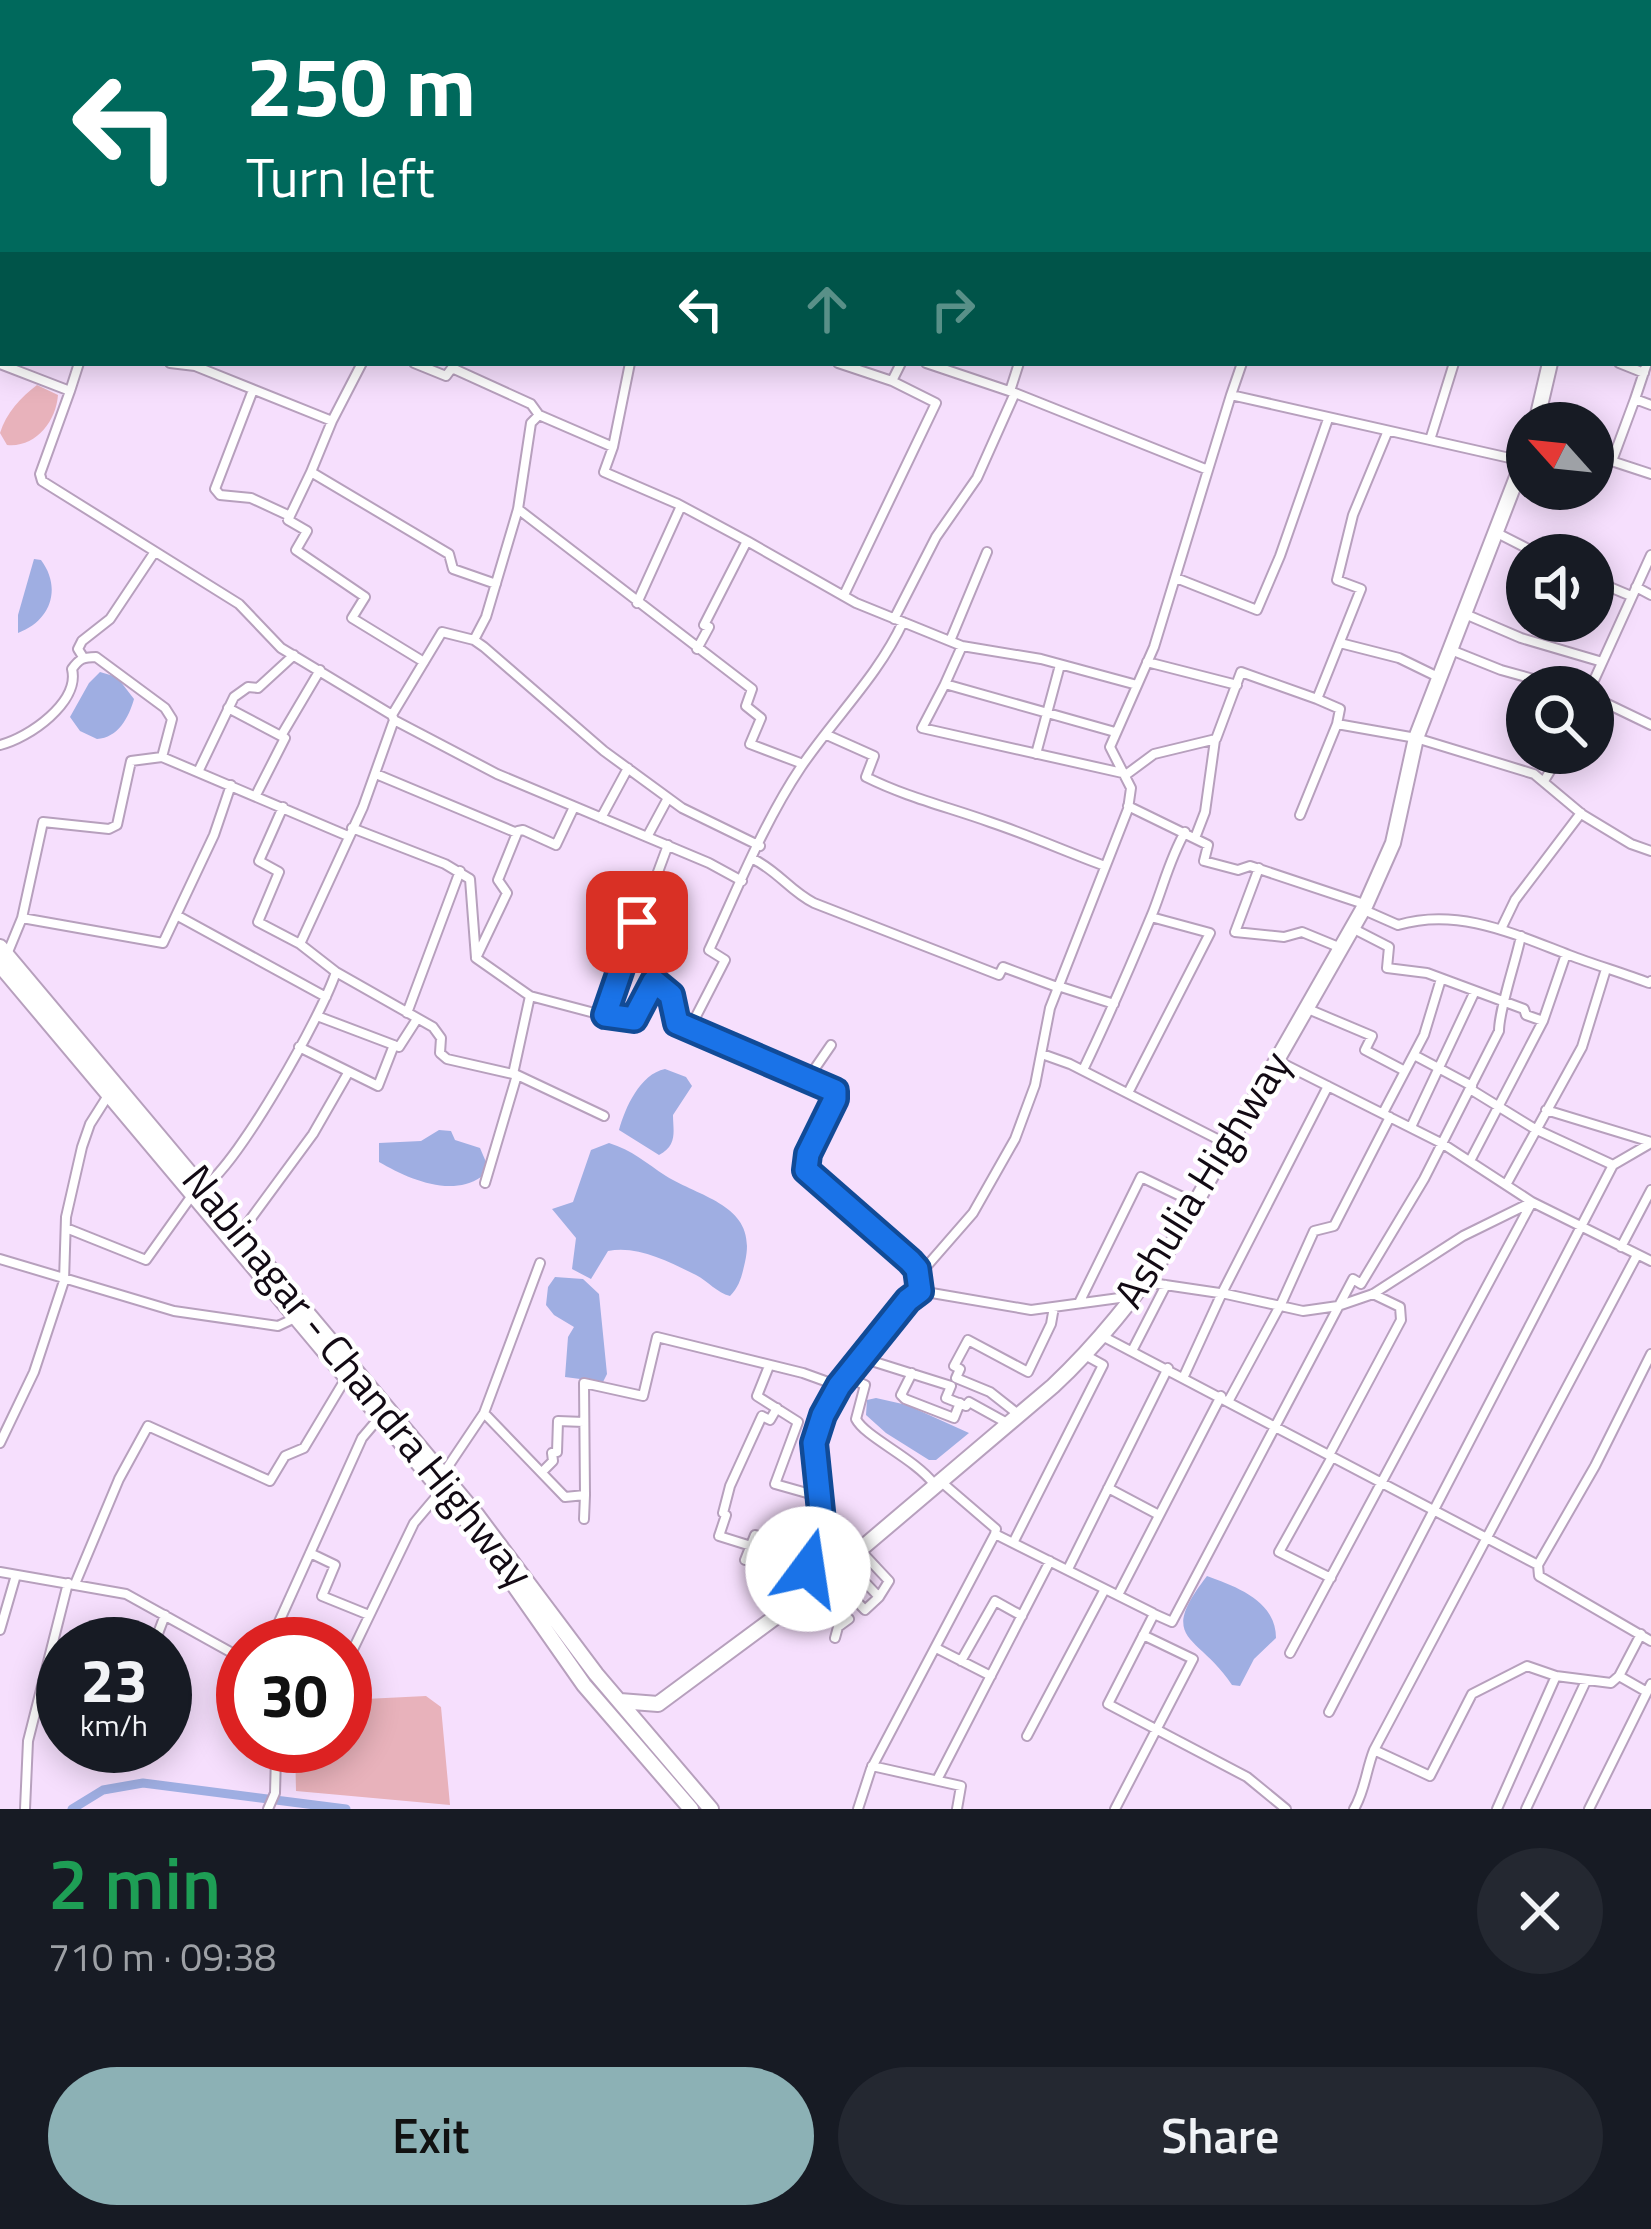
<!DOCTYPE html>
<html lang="en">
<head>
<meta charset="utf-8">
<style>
	:root { --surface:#171b24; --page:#242831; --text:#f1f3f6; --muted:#9ea1a6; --accent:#8cb1b5 }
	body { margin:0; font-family:"Titillium Web",sans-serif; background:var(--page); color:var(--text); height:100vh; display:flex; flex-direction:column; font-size:45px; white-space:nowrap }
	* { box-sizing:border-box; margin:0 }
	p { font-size:39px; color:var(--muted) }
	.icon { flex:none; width:66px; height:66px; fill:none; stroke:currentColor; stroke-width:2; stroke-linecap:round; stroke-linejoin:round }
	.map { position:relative; height:1809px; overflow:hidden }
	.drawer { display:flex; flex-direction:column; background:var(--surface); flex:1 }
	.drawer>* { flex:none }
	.guide { position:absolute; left:0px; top:0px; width:1653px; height:366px; box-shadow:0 6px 30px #0003; background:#00695c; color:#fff; overflow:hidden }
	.needle { width:78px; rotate:297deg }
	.tools { position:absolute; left:1506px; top:402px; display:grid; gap:24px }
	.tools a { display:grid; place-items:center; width:108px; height:108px; border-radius:50%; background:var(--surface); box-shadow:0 6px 30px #0003; font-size:60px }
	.speed { position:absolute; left:36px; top:1617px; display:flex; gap:24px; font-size:60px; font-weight:700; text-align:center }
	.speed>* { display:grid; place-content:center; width:156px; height:156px; border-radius:50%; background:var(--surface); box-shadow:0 6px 30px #0003; line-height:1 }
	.speed small { font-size:30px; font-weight:400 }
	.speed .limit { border:18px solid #d22; background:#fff; color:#111 }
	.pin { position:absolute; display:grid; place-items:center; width:102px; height:102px; color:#fff; margin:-51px; border-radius:24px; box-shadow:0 6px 18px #0006 }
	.me { position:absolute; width:132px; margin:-66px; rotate:14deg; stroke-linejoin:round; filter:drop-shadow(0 0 9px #0008) }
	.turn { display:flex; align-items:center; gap:42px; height:252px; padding:0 48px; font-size:54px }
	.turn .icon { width:156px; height:156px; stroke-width:2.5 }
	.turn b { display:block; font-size:84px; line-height:102px }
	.lanes { display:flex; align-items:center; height:114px; padding:0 48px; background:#0003; justify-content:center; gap:60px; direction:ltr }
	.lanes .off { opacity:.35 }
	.round { display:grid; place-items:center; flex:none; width:126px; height:126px; border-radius:63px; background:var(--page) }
	.head { display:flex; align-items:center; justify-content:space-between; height:204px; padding:0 48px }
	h1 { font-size:72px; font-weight:600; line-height:90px; color:#1e9e55 }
	.button { display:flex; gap:24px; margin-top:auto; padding:24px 48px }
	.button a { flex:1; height:138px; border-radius:72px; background:var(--accent); color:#111; font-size:48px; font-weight:600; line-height:138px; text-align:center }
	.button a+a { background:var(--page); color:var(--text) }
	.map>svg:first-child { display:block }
	.green { fill:#e8b2bb }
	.water { fill:#9faee2 }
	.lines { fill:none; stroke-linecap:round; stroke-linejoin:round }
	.canal { stroke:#9faee2; stroke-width:9 }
	.street-casing { stroke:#b7a0bd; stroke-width:12 }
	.highway-casing { stroke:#b7a0bd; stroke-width:18 }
	.street { stroke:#fff; stroke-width:8 }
	.highway { stroke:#fff; stroke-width:14 }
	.route-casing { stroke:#114b97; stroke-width:30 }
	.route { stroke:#1a73e8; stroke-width:21 }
	.labels { text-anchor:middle; stroke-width:9; stroke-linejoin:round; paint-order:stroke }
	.street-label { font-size:42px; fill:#120a14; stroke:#fff }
</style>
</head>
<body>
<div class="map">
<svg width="1651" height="1809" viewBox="0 0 1651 1809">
	<rect width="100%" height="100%" fill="#f6dffd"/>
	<path class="green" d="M37,385l21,10c-2,27 -23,53 -51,50l-7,-12c6,-20 21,-36 37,-48z
		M426,1696l15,11 9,98 -154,-14 -1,-45h50v-46z"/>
	<path class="water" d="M34,559l7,1c21,28 10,61 -23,73v-18z
		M100,672l17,5 17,22c-5,18 -16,39 -37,40l-17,-8 -10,-14 19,-34z
		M665,1069l21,8 6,9 -19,29c0,16 5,30 -14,40l-40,-25c6,-22 21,-56 46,-61z
		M439,1130l12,1 4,9 25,8 6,14 -5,15c-31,21 -74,1 -102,-15v-19l42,-2z
		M609,1143c23,7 37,20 57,33 38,23 92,30 79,86 -3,13 -5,24 -15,34 -13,-3 -22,-15 -34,-21 -27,-13 -58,-30 -88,-24l-17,28 -19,-10 4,-31 -24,-29 21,-7 18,-52z
		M555,1277l28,2 16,15 8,80 -4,8 -38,-5 3,-40 6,-10 -20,-12 -8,-10 2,-18z
		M876,1398l31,7 62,28 -33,27h-7l-43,-27 -20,-18 1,-15z
		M1207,1576c30,11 69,25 69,62l-22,21 -14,27 -8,-1c-34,-52 -76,-43 -25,-109z"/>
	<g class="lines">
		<path class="canal" d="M72,1809l31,-19 40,-7 203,26"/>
		<defs>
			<path id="street" d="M1522,0l9,3
				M1108,3l1,-3
				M1226,3l1,-3
				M1593,3l1,-3
				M1650,12l1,1
				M0,96l3,1
				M0,155l3,-10
				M1650,207l1,1
				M1650,356l1,-3
				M170,363l25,3 137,55 30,-58
				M414,363l32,13 6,-8 79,36 8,11
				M838,363l54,18 9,-18
				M926,363l89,30
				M1619,363l25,10
				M0,364l70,27 9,-28
				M253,390l-38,99 5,6 31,3 39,18
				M70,391l-30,83 2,7 197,123 42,44 111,67 50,-83 32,8 10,7 120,104 78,57 78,38
				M1010,391l9,-28
				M1231,395l11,-32
				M1635,399l12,-36
				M332,421l-21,51 138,82 4,15 43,15
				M1387,433l-34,82 -16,65 24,9 -44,110 23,10 -3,15 79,14 118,36 49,41 48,29 20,7
				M1430,440l24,-77
				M613,447l-9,25 74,32 69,37 -43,84 5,2 -12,22
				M1593,455l58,19
				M1612,461l23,-62 16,6
				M311,472l-23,48 19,11 -11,19 69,47 -13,21 72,44
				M518,509l234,180 -6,17 15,12 -11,26 53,20
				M1497,533l43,22
				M747,541l109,62 106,43 -17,38 170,48
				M1176,578l81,32 23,-54 48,-137
				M1593,580l38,16
				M1636,587l15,8
				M844,595l92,-192 -44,-22
				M637,603l44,-97
				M1465,614l56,24 78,23
				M894,619l42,-82 41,-59 38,-85 193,77 23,-75 292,66
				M474,640l12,-23 32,-108 13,-86 8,-8 74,32 17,-84
				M950,641l37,-89
				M1340,643l59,15 39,19
				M962,646l79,13 96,26
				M1451,650l50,20 61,17
				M83,657l-5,-8 4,-8 28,-22 44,-66
				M1147,662l90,23
				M945,684l-23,44 205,46 27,-20 62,-15 25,-67 76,27
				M1591,687l60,-132
				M1593,697l58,28
				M228,708l53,28
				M392,715l2,5 -31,87 -63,137 36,28 97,55 8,11 -1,15 7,6 66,15 17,-78 95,25 9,-2 20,-38 18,14 5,28 158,68v8l-27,55 -2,16 104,91 7,8 3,22
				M394,720l103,54 212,89 33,18
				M827,735l47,21 -8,21c40,20 82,30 124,45 39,13 77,30 115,44
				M0,745c29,-7 80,-43 72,-76 7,-10 11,-12 24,-12l69,51 7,11 -10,38 186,79
				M1036,754l24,-89
				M198,772l36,-75 14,-10 10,1 36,-33
				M376,774l141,59 -19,47 9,13 -31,65
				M1544,781l17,-28
				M256,795l29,-57 -4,-2 39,-66
				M1128,806l80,39 -4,16 34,9 12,-4 114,38
				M283,807l-24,54 20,11 -21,50 42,22
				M1300,815l37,-91
				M601,818l27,-50
				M352,828l93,36 25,15 6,79 54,38
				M518,831l5,-1 33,15 18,-38
				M647,837l21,-39
				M1195,838l10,-26 10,-72
				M753,859c25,12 37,32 61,44l185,72 4,-8 54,20
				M1259,868l-24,64 49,5 18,-5 39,16
				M1364,910l34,15c60,-18 116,9 171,30 26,10 54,18 80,28l2,-2
				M178,916l148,81
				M22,918l21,-96 66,7 8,-4 14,-64 31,-4
				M1352,928l37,19 -2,21 40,5 97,36 2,6 17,6
				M1501,929l14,-29 66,-87
				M8,952l14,-34 141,25 51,-108 17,-50
				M1058,986l56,18
				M1308,1009l64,27 -7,14 40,21
				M407,1013l53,-142
				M605,1015l63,-170
				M317,1016l82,31 18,-28
				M689,1030l36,-70 -16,-10c28,-60 55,-128 92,-183 33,-49 77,-91 102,-145
				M299,1047l79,39 16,-41
				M1042,1054l28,10 159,81
				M1414,1055l58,31
				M1278,1061l165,83 89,58 119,59
				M1083,1070c25,-52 48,-105 70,-158 11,-28 17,-54 32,-80
				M515,1074l89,42
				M809,1077l22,-32
				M1470,1089l65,40 78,36
				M1128,1093l82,-160 -59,-16
				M1546,1110l105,32
				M1383,1113l41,-78 17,-56
				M1411,1127l64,-136
				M1470,1161l73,-140 23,-67
				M485,1183l32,-108
				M1507,1183l75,-136 24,-78
				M204,1187c36,-26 117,-170 132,-215
				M66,1228l80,32 47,-66
				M241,1232l72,-98 35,-61
				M1621,1247l30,-57
				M0,1259l174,52 104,15 17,-8
				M919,1275l54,-62 42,-74 20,-54 15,-77 78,-199 3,-21 -21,-41 44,-100 54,-177
				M1145,1282l81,12 77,17 35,-5 35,-12 90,-58 67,-33
				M1079,1303l62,-126 54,26
				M1104,1337l434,228 57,-99 56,-112
				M1132,1351l34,-66
				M862,1358l89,28 -5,12 20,8 3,-4 38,21
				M769,1366l-12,30 41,26 -23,62 46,13
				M912,1373l-11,22 4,4 49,19 6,-15
				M1184,1376l38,-83 106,-207
				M846,1377l19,8 -9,34c9,18 58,39 78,65
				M1229,1400l53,-98 32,-71 20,-5 56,-109
				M484,1413l56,-150
				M1018,1414l-28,-22 -34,-14 4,-9 -6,-3 14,-26 60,32 23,-48 3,-17
				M0,1443l34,-71 30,-91 2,-64 16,-70 8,-23 19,-30
				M1329,1455l72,-135 -1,-13 -27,-13
				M542,1472l11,-11 -1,-8 5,-1 1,-31 26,1
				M443,1474l41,-61 81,84 20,-2 -1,-112 59,13 14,-59 146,36 36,13
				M939,1480l57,49 -1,5
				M1108,1488l51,27
				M584,1519l1,-24
				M1013,1543l90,-178 -18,-10
				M751,1546l-32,-10 7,-21 -3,-2 7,-27 32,-70 8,4 7,-12
				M860,1550l29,31 -10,16
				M310,1553l25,12 -13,31 47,19
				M745,1560l10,-25 57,20
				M1538,1565l1,11 112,65
				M1068,1569l100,-201
				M0,1572l126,22 117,65
				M831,1575l34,35 14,-13 -34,-36
				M1331,1578l-52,-26 53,-95
				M75,1584l44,-105 29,-53 122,55 15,-25 19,-8 42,-70
				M1118,1595l103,-199
				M0,1630l16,-55
				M835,1638l3,-11 11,-8 -33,-32 -8,-18 14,-48 -8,-78 9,-28 16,-29 69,-86 12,-9 111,19 103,-14
				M154,1644l11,-29
				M269,1644l93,-206 17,-20
				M936,1648l55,28
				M1290,1653l242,-451
				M961,1661l34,-60 27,15
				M345,1666l69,-143 27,-32
				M1556,1676l55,7 8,-7 22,-42
				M1619,1676l28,16
				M1329,1712l284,-547 38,-22
				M1027,1736l78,-147
				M257,1746v9h19l-1,38 -7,16
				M872,1766l89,20 -4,23
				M938,1778l112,-217
				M25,1809l3,-68 40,-158
				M858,1809l13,-40 124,-235 158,79
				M1115,1809l78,-150 -50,-24
				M1286,1809l-39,-32 -139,-73 46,-90 18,8 181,-343 8,5 63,-105 75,-148c0,-22 17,-70 22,-95
				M1354,1809c11,-18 12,-39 20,-59
				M1497,1809l59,-133 -29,-10 -55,28 -42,82 -56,-26 263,-495
				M1526,1809l60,-128
				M1589,1809l62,-125"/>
			<path id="highway" d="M1646,3l1,-3
				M1536,423l14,-60
				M0,947l476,567 120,160 115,135
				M0,965l481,573 103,147 107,124
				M620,1701l38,3 158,-117 237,-201c46,-43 83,-91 119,-142l194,-340 27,-61 23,-105 111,-287"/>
		</defs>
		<use href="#street" class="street-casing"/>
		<use href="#highway" class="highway-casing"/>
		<use href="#street" class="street"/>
		<use href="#highway" class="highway"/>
	</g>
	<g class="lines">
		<defs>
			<path id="route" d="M637,922l-32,93 29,4 20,-38 17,14 6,28 158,68v8l-27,55 -2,16 104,91 7,8 3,22 -12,9 -69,86 -16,29 -9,28 8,78 -14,48"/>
		</defs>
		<use href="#route" class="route-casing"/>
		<use href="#route" class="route"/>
	</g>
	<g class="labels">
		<g class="street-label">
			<text transform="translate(1202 1179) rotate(-58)" y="15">Ashulia Highway</text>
			<text transform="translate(358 1376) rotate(51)" y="15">Nabinagar - Chandra Highway</text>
		</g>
	</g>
</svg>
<div class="tools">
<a><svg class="needle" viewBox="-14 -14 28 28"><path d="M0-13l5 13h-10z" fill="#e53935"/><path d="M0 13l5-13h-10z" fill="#9ea1a6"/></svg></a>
<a><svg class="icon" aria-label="sound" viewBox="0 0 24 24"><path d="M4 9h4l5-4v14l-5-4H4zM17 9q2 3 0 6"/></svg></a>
<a><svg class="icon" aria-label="search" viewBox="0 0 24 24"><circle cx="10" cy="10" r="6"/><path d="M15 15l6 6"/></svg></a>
</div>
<div class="speed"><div>23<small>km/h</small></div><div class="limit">30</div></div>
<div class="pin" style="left:637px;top:922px;background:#d93025"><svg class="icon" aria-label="arrive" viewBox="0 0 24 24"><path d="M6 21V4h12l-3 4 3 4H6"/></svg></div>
<svg class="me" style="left:808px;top:1569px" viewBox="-20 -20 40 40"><circle r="19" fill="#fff"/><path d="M0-13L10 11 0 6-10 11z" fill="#1a73e8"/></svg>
<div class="guide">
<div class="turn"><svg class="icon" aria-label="left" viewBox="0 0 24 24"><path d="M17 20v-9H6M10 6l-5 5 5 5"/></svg><div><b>250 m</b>Turn left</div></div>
<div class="lanes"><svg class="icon" aria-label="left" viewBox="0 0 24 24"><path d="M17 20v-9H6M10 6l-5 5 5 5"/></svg><svg class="icon off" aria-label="ahead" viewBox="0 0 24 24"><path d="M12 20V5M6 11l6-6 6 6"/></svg><svg class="icon off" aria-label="right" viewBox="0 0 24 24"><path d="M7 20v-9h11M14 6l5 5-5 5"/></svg></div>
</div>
</div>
<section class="drawer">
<div class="head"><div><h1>2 min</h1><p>710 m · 09:38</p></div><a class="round"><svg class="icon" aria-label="close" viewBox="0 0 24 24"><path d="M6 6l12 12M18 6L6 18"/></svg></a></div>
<div class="button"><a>Exit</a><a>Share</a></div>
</section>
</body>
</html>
